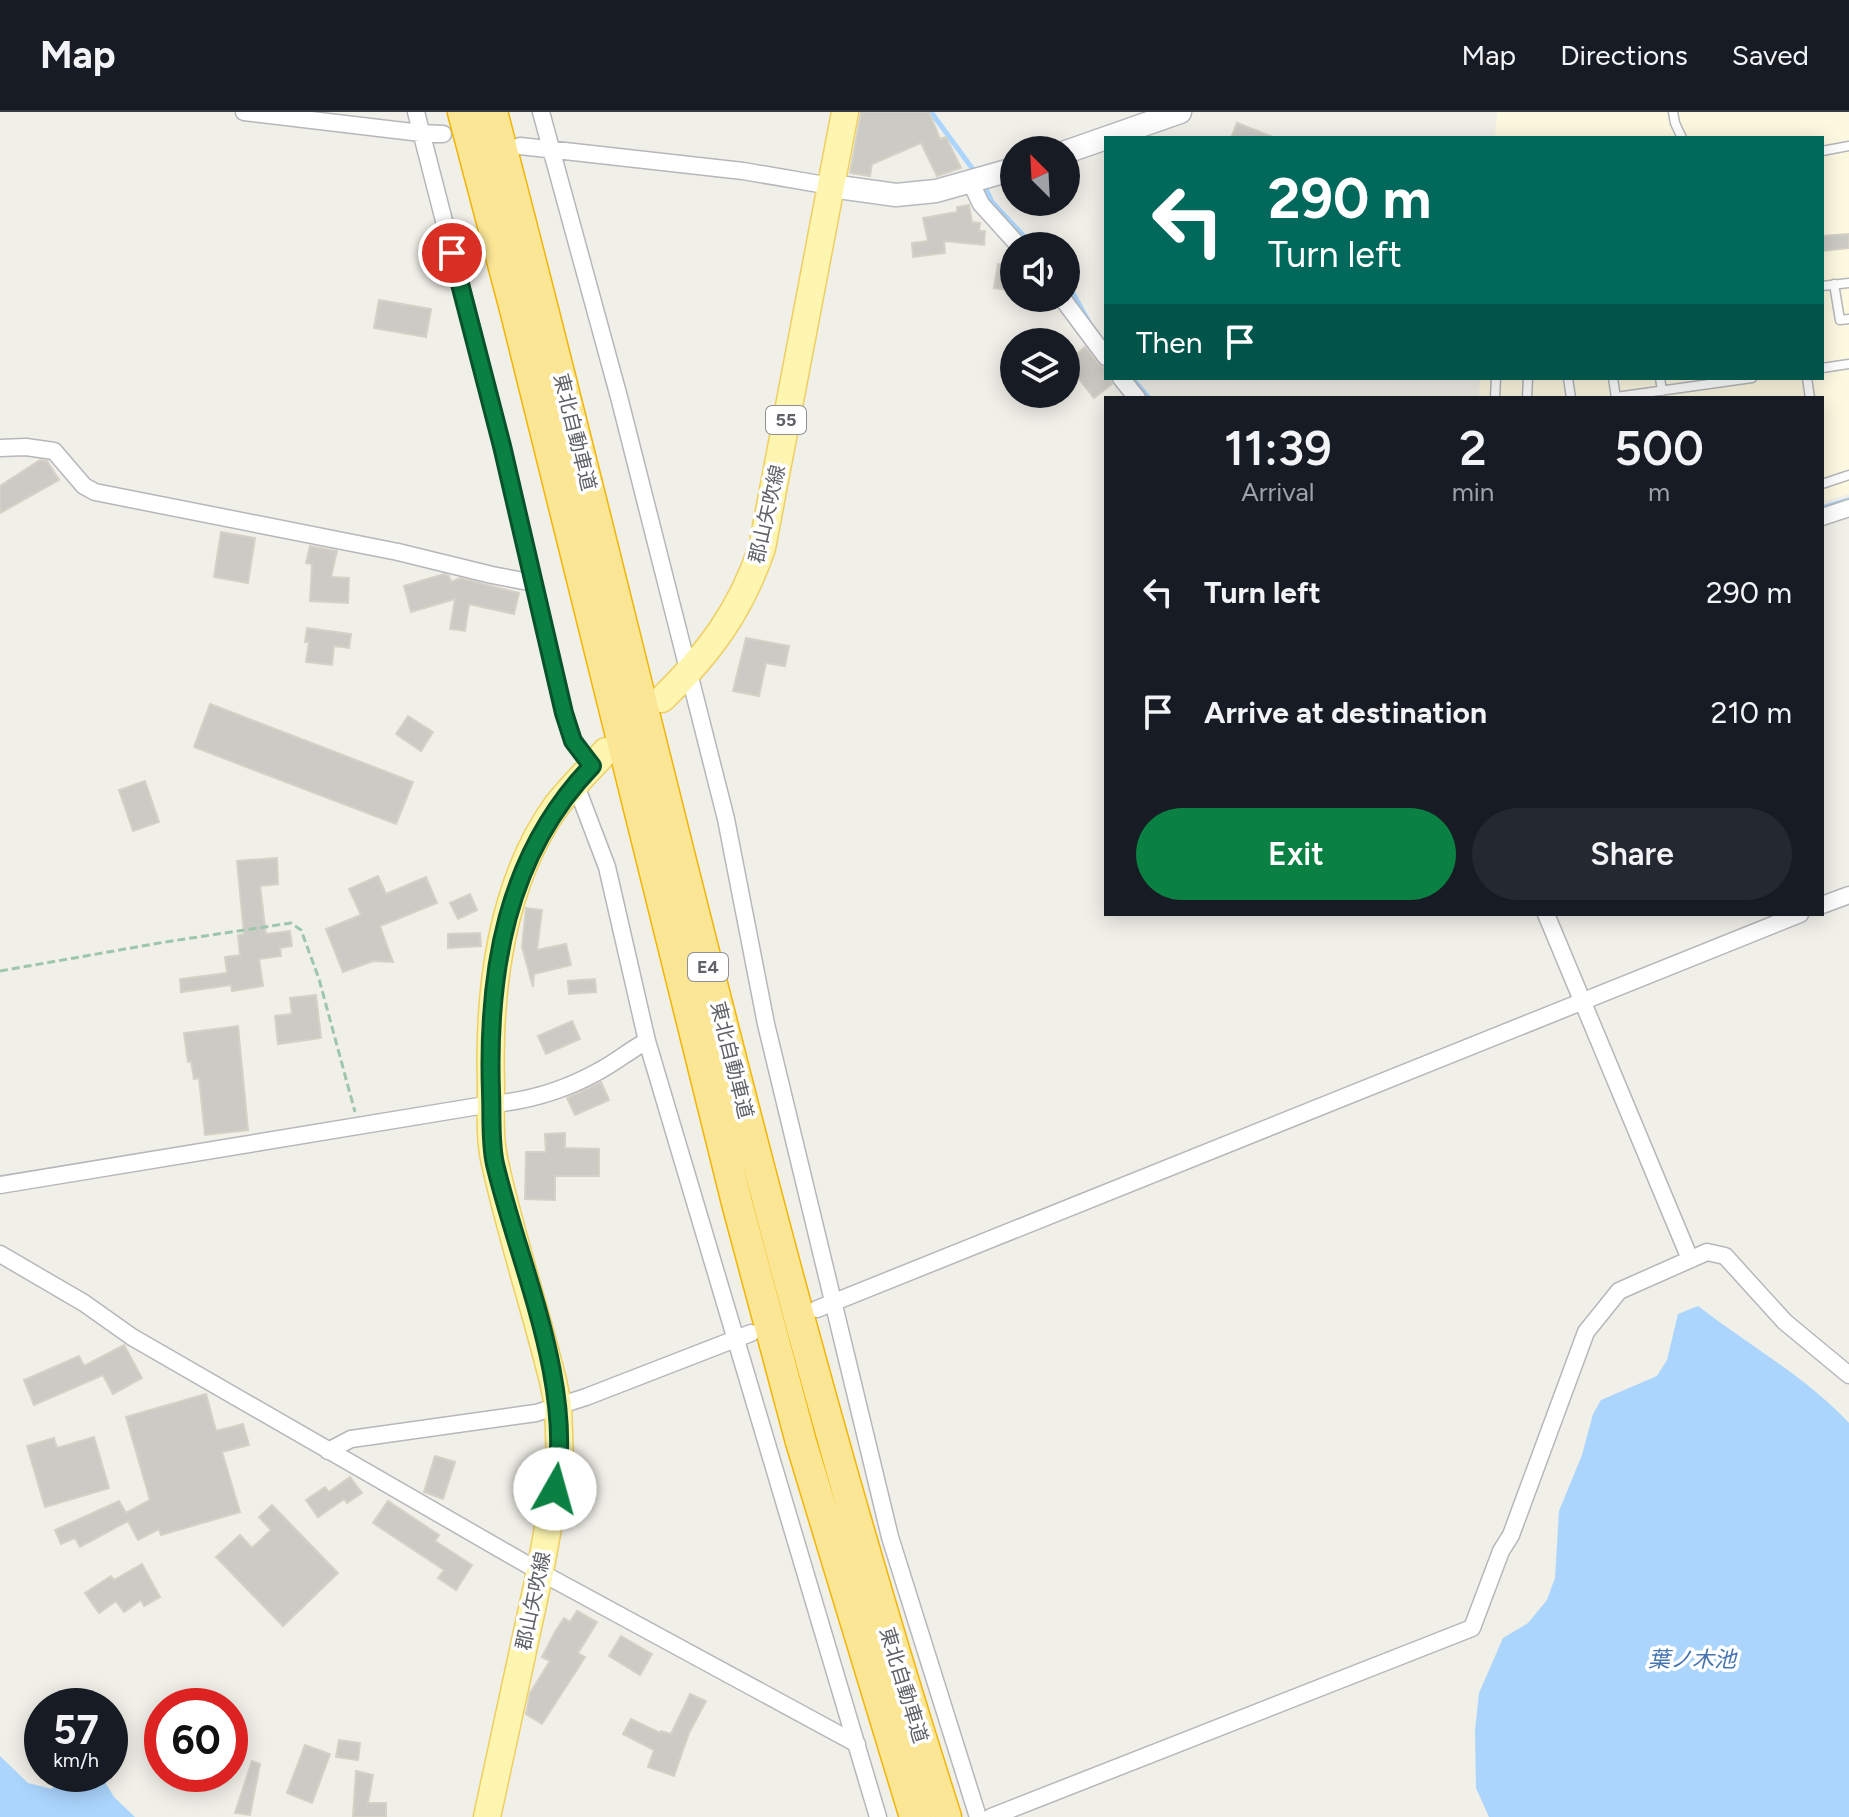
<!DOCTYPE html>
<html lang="en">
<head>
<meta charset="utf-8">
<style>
	:root { --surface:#171b24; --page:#242831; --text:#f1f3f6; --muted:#9ea1a6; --line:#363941; --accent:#0b8043 }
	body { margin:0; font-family:Figtree,"Noto Sans JP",sans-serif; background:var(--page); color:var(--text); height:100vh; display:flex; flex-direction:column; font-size:30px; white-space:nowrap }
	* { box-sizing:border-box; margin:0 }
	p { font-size:26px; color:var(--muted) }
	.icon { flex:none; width:44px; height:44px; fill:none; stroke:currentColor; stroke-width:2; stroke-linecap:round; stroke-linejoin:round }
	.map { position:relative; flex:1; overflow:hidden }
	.drawer { position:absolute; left:1104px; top:284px; width:720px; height:520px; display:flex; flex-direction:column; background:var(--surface); border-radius:0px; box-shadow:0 4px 20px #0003 }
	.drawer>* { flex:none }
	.top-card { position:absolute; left:1104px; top:24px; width:720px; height:244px; border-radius:0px; box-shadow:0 4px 20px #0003; background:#00695c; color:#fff; overflow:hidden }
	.needle { width:52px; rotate:336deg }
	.tools { position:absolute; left:1000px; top:24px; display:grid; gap:16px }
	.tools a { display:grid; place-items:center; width:80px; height:80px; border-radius:50%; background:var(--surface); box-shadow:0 4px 20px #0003; font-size:40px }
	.speed { position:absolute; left:24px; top:1576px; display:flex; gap:16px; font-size:40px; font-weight:700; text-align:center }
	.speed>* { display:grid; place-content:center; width:104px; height:104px; border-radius:50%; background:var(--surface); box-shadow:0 4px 20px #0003; line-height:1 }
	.speed small { font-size:20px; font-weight:400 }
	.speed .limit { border:12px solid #d22; background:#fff; color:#111 }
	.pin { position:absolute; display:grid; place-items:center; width:68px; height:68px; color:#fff; margin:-34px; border:4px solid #fff; border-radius:50%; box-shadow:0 2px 8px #0007 }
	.me { position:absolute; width:88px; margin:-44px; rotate:7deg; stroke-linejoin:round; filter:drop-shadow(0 0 6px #0008) }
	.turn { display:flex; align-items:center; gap:28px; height:168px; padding:0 32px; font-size:36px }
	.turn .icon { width:104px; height:104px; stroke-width:2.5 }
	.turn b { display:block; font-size:56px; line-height:68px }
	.then { display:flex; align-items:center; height:76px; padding:0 32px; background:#0003; gap:16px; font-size:30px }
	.eta { display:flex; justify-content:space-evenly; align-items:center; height:136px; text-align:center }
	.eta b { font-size:48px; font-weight:600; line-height:56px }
	.primary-button { display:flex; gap:16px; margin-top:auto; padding:16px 32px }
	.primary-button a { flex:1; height:92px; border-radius:48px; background:var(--accent); color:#fff; font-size:32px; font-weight:600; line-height:92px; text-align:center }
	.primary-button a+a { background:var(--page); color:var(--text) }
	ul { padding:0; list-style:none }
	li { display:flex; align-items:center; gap:24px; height:120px; padding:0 32px }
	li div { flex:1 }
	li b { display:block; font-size:30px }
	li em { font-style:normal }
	header { display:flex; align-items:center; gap:48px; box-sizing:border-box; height:112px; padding:0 40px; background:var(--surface); border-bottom:2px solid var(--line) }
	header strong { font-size:38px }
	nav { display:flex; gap:44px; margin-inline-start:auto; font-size:28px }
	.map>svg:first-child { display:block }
	.commercial { fill:#fdf8e0 }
	.water { fill:#abd5fd }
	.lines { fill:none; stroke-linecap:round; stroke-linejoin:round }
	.stream { stroke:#abd5fd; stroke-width:5 }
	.building { fill:#cccac4; stroke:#d5d1c6; stroke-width:2 }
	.lane-casing { stroke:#b5b7bb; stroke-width:11 }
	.street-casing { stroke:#b5b7bb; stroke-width:19 }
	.secondary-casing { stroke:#b6b9be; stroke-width:25 }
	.primary-casing { stroke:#eecf63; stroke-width:29 }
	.highway-casing { stroke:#f2b506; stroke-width:33 }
	.path { stroke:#9dc6ab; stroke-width:3; stroke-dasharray:8 4; stroke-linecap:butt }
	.lane { stroke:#fff; stroke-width:8 }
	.street { stroke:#fff; stroke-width:16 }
	.secondary { stroke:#fff; stroke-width:22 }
	.primary { stroke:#fdf5b0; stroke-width:26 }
	.highway { stroke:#fae695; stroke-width:30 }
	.route-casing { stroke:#07532c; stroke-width:20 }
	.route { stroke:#0b8043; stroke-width:14 }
	.labels { text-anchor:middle; stroke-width:7; stroke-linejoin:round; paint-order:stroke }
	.shield { fill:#fff; stroke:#8f9195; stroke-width:2 }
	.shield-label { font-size:18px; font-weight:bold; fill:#5f6267 }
	.street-label { font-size:20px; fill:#5f6267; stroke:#fff }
	.water-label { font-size:22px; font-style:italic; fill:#4674b0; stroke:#fff }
</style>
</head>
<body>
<header>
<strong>Map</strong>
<nav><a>Map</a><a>Directions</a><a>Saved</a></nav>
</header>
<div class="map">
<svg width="1849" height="1705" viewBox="0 0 1849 1705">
	<rect width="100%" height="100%" fill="#f0efe8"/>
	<path class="commercial" d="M1497,0h352v382l-27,8v-104h-343l1,-20h342v-240h-327z"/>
	<path class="water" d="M1698,1194c50,39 107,70 151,117v394h-360l-13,-29 -1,-57 4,-38 24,-55 25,-15 19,-23 8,-22 4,-67 23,-56 11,-41 8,-14 56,-24 10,-16 11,-46z
		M0,1644l28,27 24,6 7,-15h41l14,23 21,20h-135z"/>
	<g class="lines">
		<path class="stream" d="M931,0l41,56
			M987,79l5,11 41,44
			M1066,169l23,41
			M1132,266l17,20
			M1822,396l27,-8"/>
	</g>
	<path class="building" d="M861,0h68l11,27 6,-2 15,31 -24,8 -16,-33 -49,21 -2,12 -20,-3z
		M1237,11l36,14v1h-42z
		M969,93l3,17 8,1 -1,8h6l-1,14 -40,-4 1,12 -32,4 -1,-14 16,-2 -5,-23 34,-6v-5z
		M1849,122v14l-27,3v-15z
		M998,152l16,3v24l-20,-3z
		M379,188l52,9 -5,28 -52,-9z
		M1085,235l13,17 8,4v10h4l2,6 -18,14 -22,-28 7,-6 -6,-7z
		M40,348l7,1 12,19 -59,33v-27z
		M221,420l34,6 -7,45 -34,-6z
		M310,434l27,5 -6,26 18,1 -1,25 -38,-2 2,-37 -6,-1z
		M444,462l5,2 2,6 9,-4 59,15 -5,21 -45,-10 -4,27 -15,-2 5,-30 -44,13 -7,-26z
		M307,516l44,6 -2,14 -15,-2 -2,19 -26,-3 3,-20h-4z
		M746,526l43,8 -4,20 -19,-3 -7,33 -26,-5z
		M210,592l203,78 -17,42 -202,-77z
		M408,604l25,16 -12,19 -25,-17z
		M145,669l14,41 -26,9 -14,-41z
		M277,746l1,26 -18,2 6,48 24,-3 2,15 -12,2 1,8 -22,3 4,27 -31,5 -1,-6 -50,7 -1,-13 47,-6 -2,-16 15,-2 -2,-20 6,-1 -7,-73z
		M378,764l8,18 40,-17 11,26 -57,23 13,36 -20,-1 -30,11 -17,-43 35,-14 -12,-26z
		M470,782l7,16 -19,9 -8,-16z
		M526,796l16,2 -5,40 29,-6 5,21 -37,9 -1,13 -11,-40z
		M480,821l1,13 -33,2v-14z
		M595,867l1,13 -27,2 -1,-13z
		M316,883l5,43 -43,6 -3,-28 17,-2 -2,-16z
		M572,909l8,18 -34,15 -8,-18z
		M238,914l10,104 -43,5 -6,-57 -5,1 -3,-18 -3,1 -4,-29z
		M601,970l8,18 -34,15 -8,-17z
		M565,1021v15l34,1v27h-44v24l-30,-1 1,-47h20l-1,-18z
		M124,1233l18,33 -29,16 -10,-19 -69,30 -10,-25 55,-24 5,10z
		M206,1282l10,37 27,-7 6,21 -27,7 18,60 -79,23 -2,-6 -21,11 -10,-19 -48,26 -5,-9 -14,6 -6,-14 64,-29 7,12 24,-13 -24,-83z
		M94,1325l15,51 -64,19 -18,-61 27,-8 3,10z
		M435,1344l20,6 -12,37 -19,-7z
		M350,1365l12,16 -15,10 -3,-4 -26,18 -12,-17 19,-13 4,5z
		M388,1389l51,34 -4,6 37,24 -16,25 -18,-12 6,-8 -71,-47z
		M272,1393l66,68 -55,53 -67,-69 24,-22 12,13 19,-18 -12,-13z
		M142,1452l18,33 -16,9 -3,-6 -17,12 -8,-11 -17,12 -14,-20 26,-17 3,4z
		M577,1499l20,11 -19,31 7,4 -43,67 -16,-10 4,-21 20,-32 -8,-4 13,-25 9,-14 6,4z
		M621,1524l31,18 -12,21 -31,-19z
		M690,1582l16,7 -17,32 -15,43 -26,-9 6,-17 -31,-16 8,-15 29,14 1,-2 10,3z
		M339,1628l21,3 -2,17 -22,-3z
		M305,1633l25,9 -18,49 -25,-10z
		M252,1649l8,3 -10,51 -15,-2z
		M356,1659l17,4 -5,28h18v14h-33z"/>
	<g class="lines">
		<defs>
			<path id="lane" d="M1673,0l2,11 7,15
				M1822,39l27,-5
				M1834,172l6,36 9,-1
				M1822,174l27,-3
				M1822,256l27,-4
				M1568,266l3,20
				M1613,266l3,20
				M1660,266l2,13
				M1807,266l3,20
				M1616,285l136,-19
				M1495,286l1,-20
				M1527,286l1,-20
				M1822,372l27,-9"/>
			<path id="street" d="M244,0l177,21 22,1
				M416,0l86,334 62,267 9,28 19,25
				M541,0l78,285 107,422 40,205 124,513 88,280
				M520,34l223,25 88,15
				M971,71l10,21 38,42
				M1062,186l44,59
				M1121,266l16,20
				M0,336l26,-1 28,4 30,35 11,6 303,60 94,23 42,8
				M1822,405l27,-9
				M575,671l32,84 40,174 231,776
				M1822,793l27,-10
				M1546,802l144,345
				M0,1073l491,-81c39,-3 74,-14 108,-33 17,-9 31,-21 48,-30
				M0,1142l84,49 48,34 408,235 317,172
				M817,1197l983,-395
				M328,1339l23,-12 185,-26 50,-16 165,-64
				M991,1705l481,-189 29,-77 10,-16 75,-203 33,-41 88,-39 18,4 60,66 64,53"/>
			<path id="secondary" d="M1066,40l114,-40
				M831,74l65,9 40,-4 78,-22"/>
			<path id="primary" d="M662,587c47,-46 78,-87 100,-151l83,-436
				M487,1705l53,-245 20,-111 -2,-56 -5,-24c-18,-73 -42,-145 -58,-218 -6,-24 -4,-53 -4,-79 -3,-92 10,-202 66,-279 15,-19 33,-36 49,-54"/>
			<path id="highway" d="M463,0l52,197 222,894 64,239 114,375
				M492,0c150,569 274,1145 454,1705"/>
		</defs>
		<use href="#lane" class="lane-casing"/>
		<use href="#street" class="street-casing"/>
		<use href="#secondary" class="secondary-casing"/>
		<use href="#primary" class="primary-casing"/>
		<use href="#highway" class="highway-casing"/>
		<path class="path" d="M0,859l165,-29 126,-19 10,7 18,49 36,133"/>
		<use href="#lane" class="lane"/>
		<use href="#street" class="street"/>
		<use href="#secondary" class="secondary"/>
		<use href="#primary" class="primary"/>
		<use href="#highway" class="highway"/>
	</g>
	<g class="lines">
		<defs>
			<path id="route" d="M452,141l50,193 62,267 9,28 19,25c-86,89 -105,206 -101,326 1,23 -1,50 4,72 24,101 80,221 60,325"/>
		</defs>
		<use href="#route" class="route-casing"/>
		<use href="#route" class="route"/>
	</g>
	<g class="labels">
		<g class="shield">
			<rect x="766" y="294" width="40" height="28" rx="6"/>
			<rect x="688" y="841" width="40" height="28" rx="6"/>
		</g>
		<g class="shield-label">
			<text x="786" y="314">55</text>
			<text x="708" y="861">E4</text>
		</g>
		<g class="street-label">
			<text transform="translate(575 320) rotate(76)" y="7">東北自動車道</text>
			<text transform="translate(767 402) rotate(-77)" y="7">郡山矢吹線</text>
			<text transform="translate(732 948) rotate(76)" y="7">東北自動車道</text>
			<text transform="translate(533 1489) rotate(-78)" y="7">郡山矢吹線</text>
			<text transform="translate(904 1573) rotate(73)" y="7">東北自動車道</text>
		</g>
		<g class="water-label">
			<text x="1692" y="1555">葉ノ木池</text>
		</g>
	</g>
</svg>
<div class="tools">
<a><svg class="needle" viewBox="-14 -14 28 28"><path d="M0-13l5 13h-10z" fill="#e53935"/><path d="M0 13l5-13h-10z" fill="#9ea1a6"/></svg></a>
<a><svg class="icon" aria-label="sound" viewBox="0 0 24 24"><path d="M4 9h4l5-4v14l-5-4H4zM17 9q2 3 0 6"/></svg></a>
<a><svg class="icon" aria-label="layers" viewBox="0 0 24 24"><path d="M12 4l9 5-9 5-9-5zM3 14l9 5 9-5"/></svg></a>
</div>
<div class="speed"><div>57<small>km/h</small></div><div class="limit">60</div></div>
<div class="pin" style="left:452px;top:141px;background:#d93025"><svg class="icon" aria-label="arrive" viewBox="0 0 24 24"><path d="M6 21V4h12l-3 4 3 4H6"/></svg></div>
<svg class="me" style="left:555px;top:1377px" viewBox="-20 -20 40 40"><circle r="19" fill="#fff"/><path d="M0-13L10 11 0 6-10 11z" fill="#0b8043"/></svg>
<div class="top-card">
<div class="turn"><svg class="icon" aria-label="left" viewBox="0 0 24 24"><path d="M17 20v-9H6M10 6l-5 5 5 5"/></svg><div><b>290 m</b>Turn left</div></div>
<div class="then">Then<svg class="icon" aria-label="arrive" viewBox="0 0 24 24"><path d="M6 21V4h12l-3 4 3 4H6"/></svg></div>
</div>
<section class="drawer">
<div class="eta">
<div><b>11:39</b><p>Arrival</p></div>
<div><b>2</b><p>min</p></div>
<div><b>500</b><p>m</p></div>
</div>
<ul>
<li><svg class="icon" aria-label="left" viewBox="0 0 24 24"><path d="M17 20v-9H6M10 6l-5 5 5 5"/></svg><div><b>Turn left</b></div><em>290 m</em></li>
<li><svg class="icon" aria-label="arrive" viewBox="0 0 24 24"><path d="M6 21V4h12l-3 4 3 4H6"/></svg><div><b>Arrive at destination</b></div><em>210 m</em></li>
</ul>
<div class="primary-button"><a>Exit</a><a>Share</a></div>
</section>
</div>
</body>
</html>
